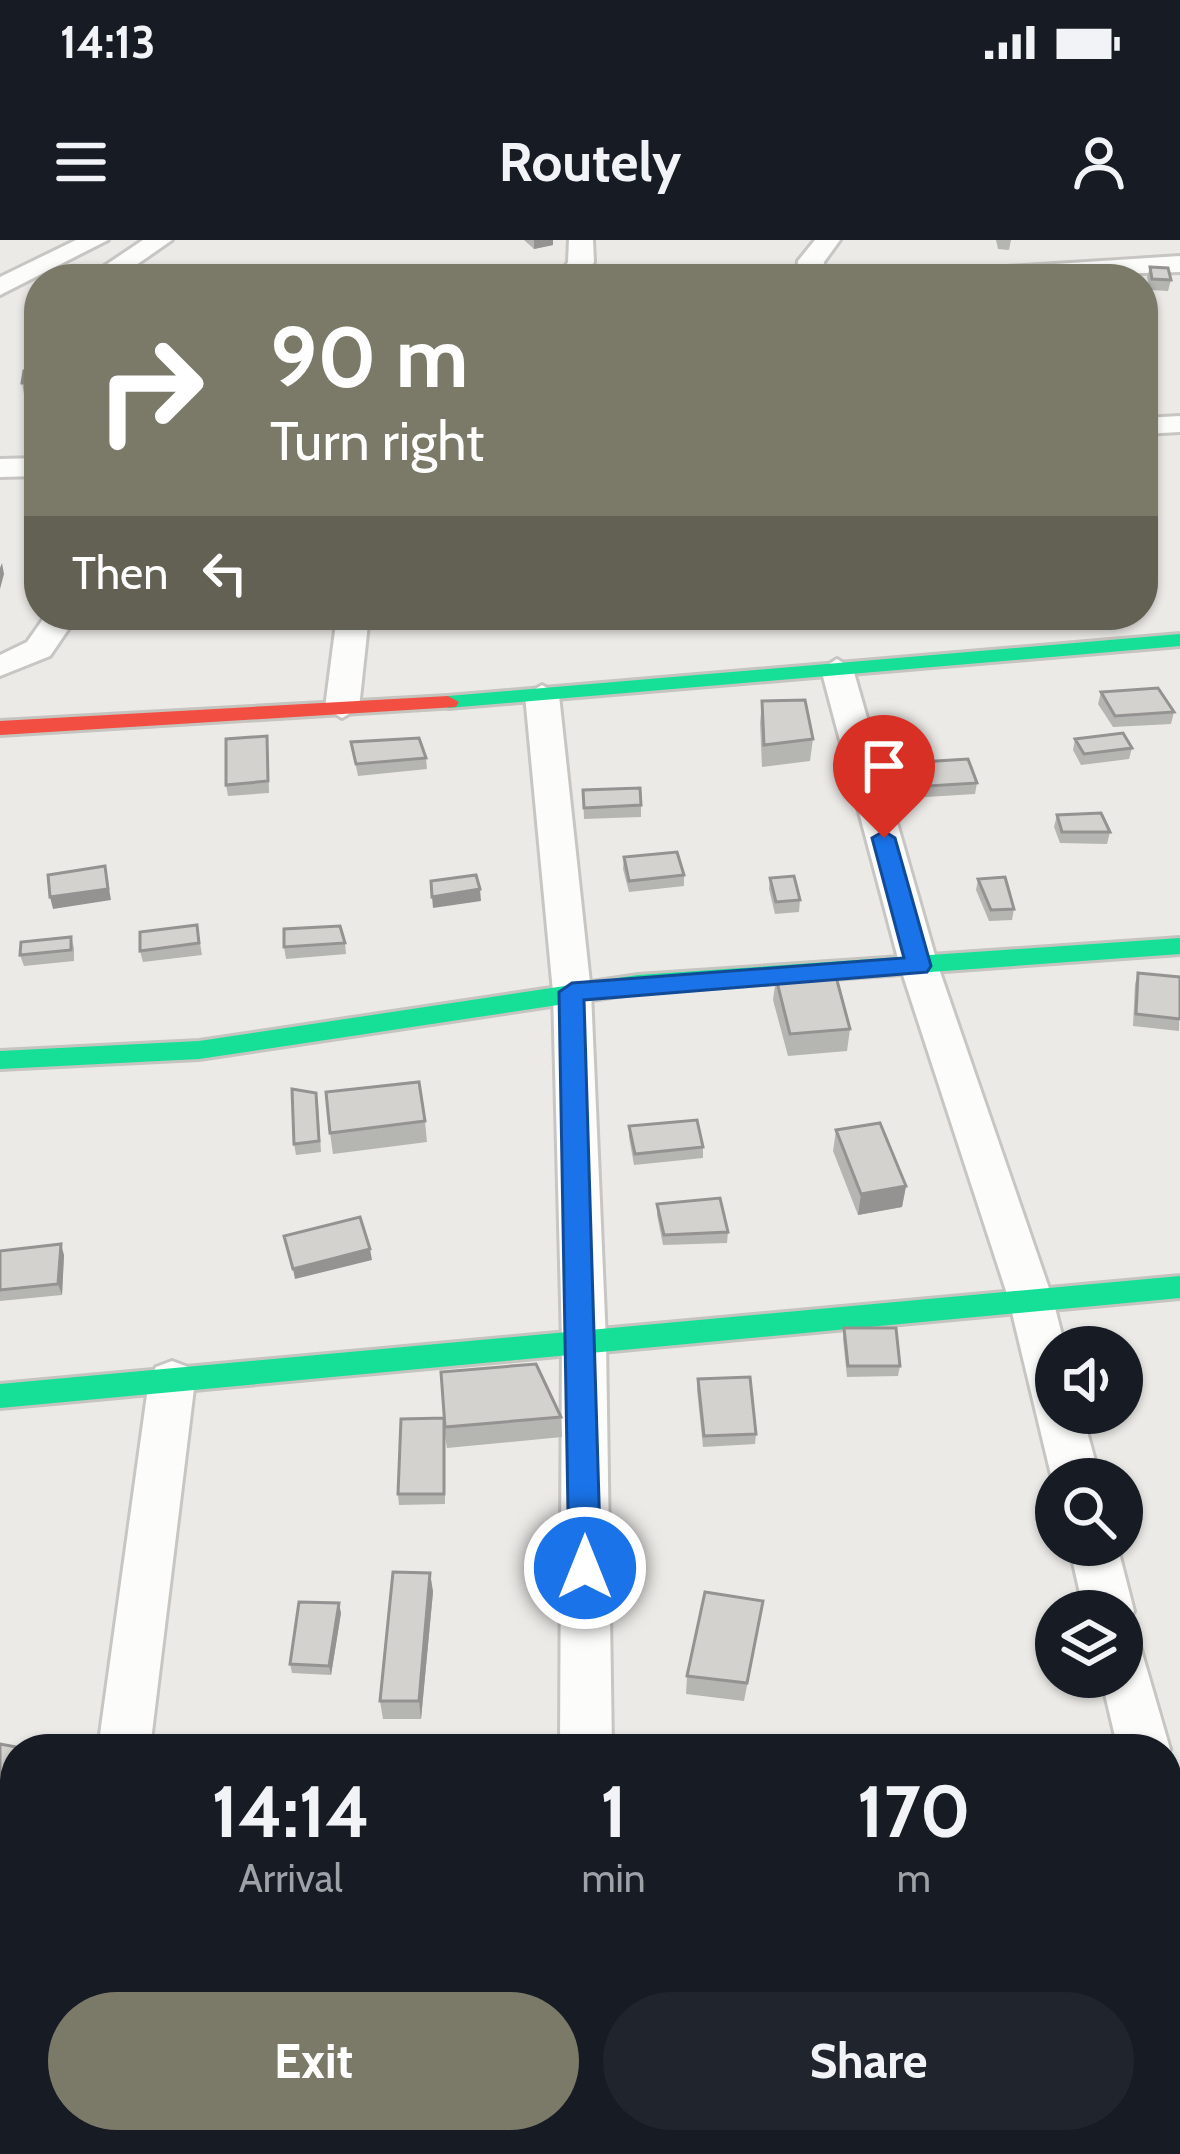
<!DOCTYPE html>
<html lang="en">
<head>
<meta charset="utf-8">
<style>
	:root { --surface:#171b24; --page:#20242c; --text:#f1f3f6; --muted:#9ea1a6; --accent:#7b7a69 }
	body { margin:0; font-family:Cabin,sans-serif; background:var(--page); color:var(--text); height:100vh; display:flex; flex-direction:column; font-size:45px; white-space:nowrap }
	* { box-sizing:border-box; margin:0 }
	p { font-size:39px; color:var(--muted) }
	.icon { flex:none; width:66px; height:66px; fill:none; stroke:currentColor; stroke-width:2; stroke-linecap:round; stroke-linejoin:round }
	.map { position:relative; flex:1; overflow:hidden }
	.panel { position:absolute; left:0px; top:1494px; width:1182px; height:420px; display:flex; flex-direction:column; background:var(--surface); border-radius:48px 48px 0 0; box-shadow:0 3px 9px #0004 }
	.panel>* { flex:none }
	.banner { position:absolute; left:24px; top:24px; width:1134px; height:366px; border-radius:48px; box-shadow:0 3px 9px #0004; background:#7b7a69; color:#fff; overflow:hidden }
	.buttons { position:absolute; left:1035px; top:1086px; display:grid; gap:24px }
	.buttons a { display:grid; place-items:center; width:108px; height:108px; border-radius:50%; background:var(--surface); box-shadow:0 3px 9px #0004; font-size:60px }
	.pin { position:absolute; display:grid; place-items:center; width:102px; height:102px; color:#fff; margin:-123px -51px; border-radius:50% 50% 50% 0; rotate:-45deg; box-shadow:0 0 12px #0007 }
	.pin .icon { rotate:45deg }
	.me { position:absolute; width:132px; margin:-66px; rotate:0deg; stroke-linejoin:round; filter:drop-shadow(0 0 9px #0008) }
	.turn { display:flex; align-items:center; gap:42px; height:252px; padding:0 48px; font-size:54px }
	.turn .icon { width:156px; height:156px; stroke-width:2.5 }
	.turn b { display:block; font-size:84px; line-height:102px }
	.then { display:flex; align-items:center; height:114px; padding:0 48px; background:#0003; gap:24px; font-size:45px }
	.eta { display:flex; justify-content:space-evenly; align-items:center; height:204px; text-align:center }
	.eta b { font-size:72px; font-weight:800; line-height:84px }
	.primary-button { display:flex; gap:24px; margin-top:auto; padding:24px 48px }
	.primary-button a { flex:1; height:138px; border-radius:72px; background:var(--accent); color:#fff; font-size:48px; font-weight:800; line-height:138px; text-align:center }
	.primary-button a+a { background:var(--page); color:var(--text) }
	.status { display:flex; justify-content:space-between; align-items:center; height:84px; padding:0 60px; background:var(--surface); direction:ltr }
	.status svg { height:33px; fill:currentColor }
	header { display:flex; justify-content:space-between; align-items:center; height:156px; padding:0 48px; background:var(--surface); font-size:54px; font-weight:800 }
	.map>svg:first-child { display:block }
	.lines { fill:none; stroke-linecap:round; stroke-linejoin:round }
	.street-casing { stroke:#c7c6c3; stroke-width:6 }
	.fast-casing { stroke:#c5c4bf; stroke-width:6 }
	.jam-casing { stroke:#c5c4bf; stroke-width:6 }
	.street { fill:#fcfcfb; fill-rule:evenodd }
	.fast { fill:#16e098; fill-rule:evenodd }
	.jam { fill:#f24e42; fill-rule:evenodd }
	.wall { fill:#b5b5b2 }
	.shaded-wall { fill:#949391 }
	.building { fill:#d3d2cf; stroke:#949391; stroke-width:3 }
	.route { fill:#1a73e8; stroke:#114b97; stroke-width:3 }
</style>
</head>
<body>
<div class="status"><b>14:13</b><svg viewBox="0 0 49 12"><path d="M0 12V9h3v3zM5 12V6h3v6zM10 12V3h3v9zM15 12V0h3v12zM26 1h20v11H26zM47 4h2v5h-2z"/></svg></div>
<header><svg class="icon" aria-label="menu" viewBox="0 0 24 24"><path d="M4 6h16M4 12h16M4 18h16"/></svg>Routely<svg class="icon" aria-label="person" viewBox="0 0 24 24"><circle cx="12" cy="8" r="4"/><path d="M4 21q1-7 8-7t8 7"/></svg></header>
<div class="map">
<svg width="1180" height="1914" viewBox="0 0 1180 1914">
	<rect width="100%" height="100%" fill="#ebeae7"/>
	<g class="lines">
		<defs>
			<path id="street" d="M76,0h32l-108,55v-18z
				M143,0h29l-56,39h-31z
				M569,0h24l1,22 -10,17h-26l10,-17z
				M815,0h25l-16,22 -2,17h-26l2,-18z
				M1180,16v16l-249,7 13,-8z
				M1180,176v16l-37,2v-16z
				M39,218v18l-39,1v-18z
				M46,375h32l-28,41 -50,20v-21l27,-13z
				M337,375h32l-10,93 -17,10 -17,-10z
				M837,419l16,10 85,297 115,334 12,47h-9v66h26l18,66h-44v7l-4,-7 -43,-179 -109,-334 -79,-297z
				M542,445l17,10 32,297 15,349 6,408h-52l2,-408 -9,-349 -28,-297z
				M172,1121l16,6 7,13 -45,369h-52l51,-369 7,-13z
				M1069,1305h48l17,66 -8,16 -4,1v-17h-38z
				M1122,1399l18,7 30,103 -3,7v-7h-49l-17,-72h21z
				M1167,1575l13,5v100l-13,-5z
				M0,1632h15v54h-15z
				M48,1899h58v15h-60z
				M553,1899h58l1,15h-60z"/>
			<path id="fast" d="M1180,394v12l-732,62 -11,-6 11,-6z
				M1180,698v16l-542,39 -439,66 -199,10v-18l199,-10 439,-66z
				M1180,1036v22l-1180,110v-24z"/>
			<path id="jam" d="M448,456l11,6 -3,5 -456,28v-14z"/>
		</defs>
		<use href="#street" class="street-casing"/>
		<use href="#fast" class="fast-casing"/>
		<use href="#jam" class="jam-casing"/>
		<use href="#street" class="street"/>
		<use href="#fast" class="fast"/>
		<use href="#jam" class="jam"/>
	</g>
	<path class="wall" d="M524,0h29v5l-19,4z
		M996,0h15l-2,10 -11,-1z
		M1150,27l21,13 -3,11 -18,-1 -3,-13z
		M39,130v23l-15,1 -2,-11z
		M1101,452l73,20 -3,12 -58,3 -15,-23z
		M762,461l51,38 -3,22 -48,6 -2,-44z
		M1075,499l57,9 -3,11 -48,6 -8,-15z
		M351,502l75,16 1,11 -69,7z
		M268,507l1,46 -41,3 -2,-11z
		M905,523l72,20 -2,11 -65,4 -7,-24z
		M583,550l58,15v12l-57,2z
		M1057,575l53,17 -3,12 -47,-1 -6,-16z
		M624,617l60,18v11l-55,6 -6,-23z
		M770,638l30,22 -1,12 -24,2 -6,-25z
		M978,639l36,30 -2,11 -23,1 -13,-31z
		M197,685l5,30 -59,7 -3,-11z
		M71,697l3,11v13l-50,5 -4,-11z
		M345,703l1,11 -60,5 -2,-12z
		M1138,733l42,4 -1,54 -46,-5 2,-42z
		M776,738l74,51 -3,22 -59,5 -15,-56z
		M318,864l3,48 -25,3 -2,-11z
		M425,881l2,21 -94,12 -3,-21z
		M629,886l74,21v11l-69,7 -5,-28z
		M836,890l70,56 -4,21 -44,8 -25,-64z
		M657,964l71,28 -1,11 -64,2 -6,-30z
		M0,1011l64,4 -2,40 -62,6z
		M844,1088l56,38 -2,10 -51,1 -4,-38z
		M698,1139l58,55 -1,10 -52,3 -6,-57z
		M561,1177l1,20 -115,11 -2,-12v68l-46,1 -1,-11 3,-75z
		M430,1333l3,19 -12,127h-38l-3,-18z
		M341,1373l-10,62 -39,-2 -2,-9z
		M760,1379l-16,82 -58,-7 1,-18z
		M0,1504l15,5v77l-15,-3z"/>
	<path class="shaded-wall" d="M534,0h19v5l-19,4z
		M2,323l2,11 -4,15v-21z
		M105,626l6,34 -58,9 -3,-12z
		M480,649l1,12 -48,7 -1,-11z
		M906,946l-4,21 -44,8 3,-21z
		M61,1004l3,11 -2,40 -4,-11z
		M370,1009l2,11 -77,19 -2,-10z
		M430,1333l3,19 -12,127 -2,-18z
		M339,1363l2,10 -10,62 -2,-9z"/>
	<path class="building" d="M1150,27l18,1 3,12 -19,-1z
		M39,130v12l-17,1 2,-12z
		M1158,448l16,24 -59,4 -14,-24z
		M805,460l8,39 -49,6 -2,-44z
		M1123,493l9,15 -48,6 -9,-15z
		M267,496l1,45 -42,4v-46z
		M419,498l7,20 -70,6 -5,-22z
		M968,519l9,24 -65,4 -7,-24z
		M640,548l1,17 -57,3 -1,-18z
		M1101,573l9,19h-48l-5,-17z
		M677,612l7,23 -55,6 -5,-24z
		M105,626l3,23 -58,8 -2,-22z
		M476,635l4,14 -48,8 -1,-16z
		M794,636l6,24 -24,2 -6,-24z
		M1005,637l9,32 -23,1 -13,-31z
		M197,685l2,18 -59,8v-19z
		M340,686l5,17 -61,4v-18z
		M71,697v13l-51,5 1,-13z
		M835,733l15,56 -60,5 -14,-56z
		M1138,733l42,4v42l-44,-5z
		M419,842l6,39 -95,12 -4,-41z
		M292,849l24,4 3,48 -25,3z
		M697,880l6,27 -68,7 -6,-28z
		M880,883l26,63 -45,8 -25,-64z
		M720,958l8,34 -64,3 -7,-31z
		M360,977l10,32 -77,20 -9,-33z
		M61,1004l-3,40 -58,6v-39z
		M844,1088h52l4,38h-52z
		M536,1124l25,53 -116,10 -4,-55z
		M750,1137l6,57 -52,2 -6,-57z
		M444,1178v76h-46l3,-75z
		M393,1332l37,1 -11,128h-39z
		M705,1352l58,9 -16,82 -60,-7z
		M299,1362l40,1 -10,63 -39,-2z
		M0,1504l27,5h-12v62l-15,-3z"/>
	<path class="route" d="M884,591l11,7 36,128 -4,6 -343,28 17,568 -5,10 -11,4 -11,-4 -5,-10 -10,-576 13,-9 332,-25 -32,-120z"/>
</svg>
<div class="buttons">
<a><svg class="icon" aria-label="sound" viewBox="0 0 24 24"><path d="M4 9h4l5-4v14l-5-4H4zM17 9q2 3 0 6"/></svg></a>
<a><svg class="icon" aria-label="search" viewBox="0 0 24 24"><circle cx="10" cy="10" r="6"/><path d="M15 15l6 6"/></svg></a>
<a><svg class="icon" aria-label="layers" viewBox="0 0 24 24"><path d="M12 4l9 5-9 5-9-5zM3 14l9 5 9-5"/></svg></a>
</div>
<div class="pin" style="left:884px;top:598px;background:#d93025"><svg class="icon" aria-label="arrive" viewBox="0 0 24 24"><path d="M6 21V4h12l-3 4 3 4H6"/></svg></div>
<svg class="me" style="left:585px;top:1328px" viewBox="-20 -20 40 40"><circle r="17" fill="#1a73e8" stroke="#fff" stroke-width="3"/><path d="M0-11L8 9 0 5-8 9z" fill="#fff"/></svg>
<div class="banner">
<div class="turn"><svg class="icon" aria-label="right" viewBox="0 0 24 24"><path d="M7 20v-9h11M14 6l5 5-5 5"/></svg><div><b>90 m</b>Turn right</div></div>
<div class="then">Then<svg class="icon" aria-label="left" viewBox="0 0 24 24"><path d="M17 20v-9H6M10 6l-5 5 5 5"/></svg></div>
</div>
<section class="panel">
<div class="eta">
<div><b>14:14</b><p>Arrival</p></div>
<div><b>1</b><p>min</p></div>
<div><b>170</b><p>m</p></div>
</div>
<div class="primary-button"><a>Exit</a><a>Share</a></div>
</section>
</div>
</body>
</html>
